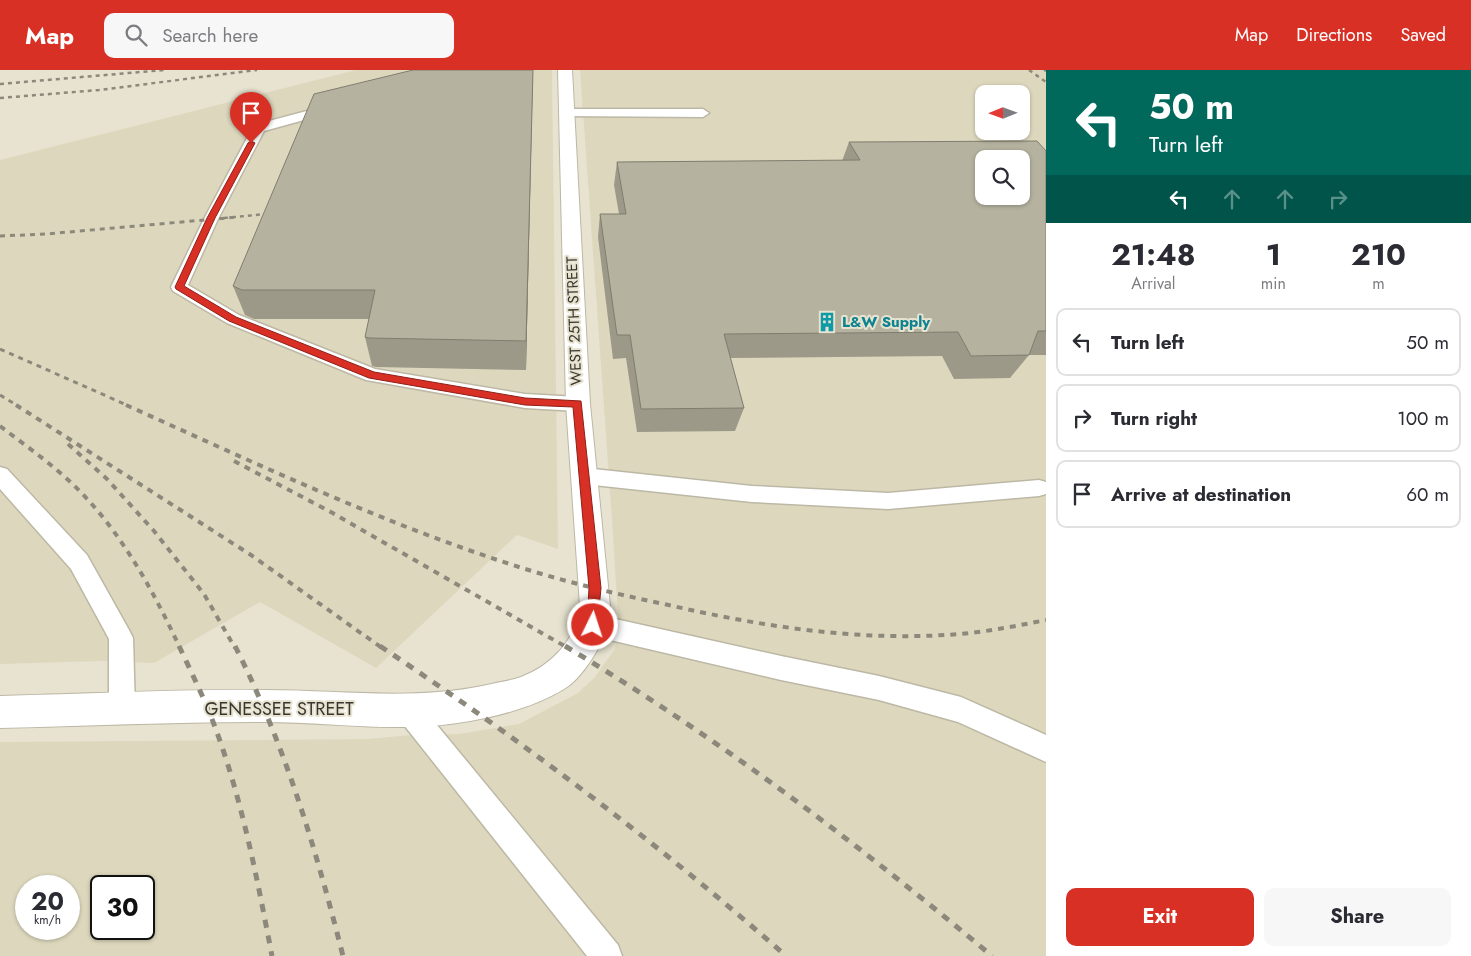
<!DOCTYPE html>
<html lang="en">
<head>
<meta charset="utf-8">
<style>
	:root { --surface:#fff; --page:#f7f7f7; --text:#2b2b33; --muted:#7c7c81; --line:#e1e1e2; --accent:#d93025 }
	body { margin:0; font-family:Jost,sans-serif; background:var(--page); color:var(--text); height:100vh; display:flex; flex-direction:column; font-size:19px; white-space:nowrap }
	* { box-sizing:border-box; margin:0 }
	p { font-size:16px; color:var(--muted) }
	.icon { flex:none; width:28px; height:28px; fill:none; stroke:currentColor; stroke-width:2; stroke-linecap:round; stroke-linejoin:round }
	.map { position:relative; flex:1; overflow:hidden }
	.side { display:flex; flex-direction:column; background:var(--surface); width:425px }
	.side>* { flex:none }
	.banner { background:#00695c; color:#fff; overflow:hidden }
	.needle { width:32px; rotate:269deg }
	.tools { position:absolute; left:975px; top:15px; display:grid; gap:10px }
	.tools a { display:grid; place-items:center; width:55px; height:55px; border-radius:10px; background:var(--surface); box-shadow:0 1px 4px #0004; font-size:25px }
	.speed { position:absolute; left:15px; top:805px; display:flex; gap:10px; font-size:25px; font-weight:700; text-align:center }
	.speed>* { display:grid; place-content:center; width:65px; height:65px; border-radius:50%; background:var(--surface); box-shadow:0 1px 4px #0004; line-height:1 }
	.speed small { font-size:12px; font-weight:400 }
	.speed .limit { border:2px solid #111; border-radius:8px; background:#fff; color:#111 }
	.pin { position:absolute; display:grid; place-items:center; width:42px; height:42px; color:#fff; margin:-51px -21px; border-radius:50% 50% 50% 0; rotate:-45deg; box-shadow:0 0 5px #0007 }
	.pin .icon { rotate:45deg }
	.me { position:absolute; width:55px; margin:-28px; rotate:4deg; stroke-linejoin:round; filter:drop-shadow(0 0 4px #0008) }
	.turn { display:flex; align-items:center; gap:18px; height:105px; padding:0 20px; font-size:22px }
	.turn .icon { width:65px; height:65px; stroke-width:2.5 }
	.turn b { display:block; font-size:35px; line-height:42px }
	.lanes { display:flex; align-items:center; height:48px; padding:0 20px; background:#0003; justify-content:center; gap:25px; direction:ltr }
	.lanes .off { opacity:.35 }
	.eta { display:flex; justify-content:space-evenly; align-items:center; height:85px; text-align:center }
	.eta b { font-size:30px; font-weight:700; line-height:35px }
	.button { display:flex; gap:10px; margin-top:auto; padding:10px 20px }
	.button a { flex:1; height:58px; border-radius:10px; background:var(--accent); color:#fff; font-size:20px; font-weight:700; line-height:58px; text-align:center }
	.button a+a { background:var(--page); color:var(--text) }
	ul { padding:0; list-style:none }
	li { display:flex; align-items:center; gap:15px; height:68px; margin:0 10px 8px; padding:0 10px; border:2px solid var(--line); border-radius:10px }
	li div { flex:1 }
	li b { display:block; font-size:19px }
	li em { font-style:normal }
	header { display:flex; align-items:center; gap:30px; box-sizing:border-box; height:70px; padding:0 25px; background:var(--accent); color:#fff }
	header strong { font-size:24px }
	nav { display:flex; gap:28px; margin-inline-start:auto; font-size:18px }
	.search { width:350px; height:45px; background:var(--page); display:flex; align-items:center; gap:12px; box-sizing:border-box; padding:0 18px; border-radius:10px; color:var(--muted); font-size:19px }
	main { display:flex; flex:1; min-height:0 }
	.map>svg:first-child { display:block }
	.built { fill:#ddd8bd; fill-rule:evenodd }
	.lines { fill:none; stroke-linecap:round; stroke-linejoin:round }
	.lane-casing { stroke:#bcb8a5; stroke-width:3 }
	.street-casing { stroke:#bcb8a5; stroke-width:2 }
	.lane { fill:#fff; fill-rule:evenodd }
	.street { fill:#fff; fill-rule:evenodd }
	.rail-far3 { stroke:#8c897c; stroke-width:2.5; stroke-dasharray:4 4; stroke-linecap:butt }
	.rail-far2 { stroke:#8c897c; stroke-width:3; stroke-dasharray:5 5; stroke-linecap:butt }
	.rail-far1 { stroke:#8c897c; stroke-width:4; stroke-dasharray:6 6; stroke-linecap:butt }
	.rail { stroke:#8c897c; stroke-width:5; stroke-dasharray:8 8; stroke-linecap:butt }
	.wall { fill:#9c9989 }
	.shaded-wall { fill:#7f7d6f }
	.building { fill:#b5b29f; stroke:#7f7d6f; fill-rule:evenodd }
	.route { fill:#d93025; stroke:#8d1f18 }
	.labels { text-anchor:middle; stroke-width:4; stroke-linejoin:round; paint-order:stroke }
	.street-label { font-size:15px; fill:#37352e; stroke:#e7e3d0 }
	.culture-label { font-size:15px; font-weight:bold; fill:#0d838f; stroke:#e7e3d0; text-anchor:start }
	.near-street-label { font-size:18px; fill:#37352e; stroke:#e7e3d0 }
</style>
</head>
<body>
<header>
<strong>Map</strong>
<div class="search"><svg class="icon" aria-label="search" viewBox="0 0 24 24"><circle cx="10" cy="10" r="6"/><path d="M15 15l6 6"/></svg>Search here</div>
<nav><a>Map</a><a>Directions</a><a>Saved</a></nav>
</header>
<main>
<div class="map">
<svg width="1046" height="886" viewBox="0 0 1046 886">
	<rect width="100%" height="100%" fill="#e7e3d0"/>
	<path class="built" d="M356,0h196l6,479 -41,-14 -141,133 -116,-66 -106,61 -52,-2 -102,3v-504z
		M580,0h466v886h-1046v-214l369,-3 42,-4 48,-1 60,-10 59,-31 16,-15 21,-29 3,-33 -5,-82zM984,24h37v37h-37zM984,89h37v37h-37zM26,816h43v43h-43zM101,816h43v43h-43z"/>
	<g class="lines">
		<defs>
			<path id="lane" d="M333,34l6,4 -2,3 -73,20 -46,88 -30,66 51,30 136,54 150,25 53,3 7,2 2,5 -2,5 -7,2 -53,-3 -159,-28 -139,-57 -54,-32 -2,-4 33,-68 50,-94z
				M566,39h137l6,4 -6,4 -141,-1 -2,-3 2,-3z
				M0,397l7,2 80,86 42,75 4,8 2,72 -4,9 -9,4 -9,-4 -4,-9v-71l-38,-70 -71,-80z
				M584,398l168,18 136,7 151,-13 7,2v12l-7,2 -151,13 -136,-7 -168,-18 -7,-2 -3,-6 3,-6z
				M593,544l188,42 98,20 82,21 85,38v27l-88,-40 -79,-22 -98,-20 -188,-44 -8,-3 -4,-8 4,-8z
				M409,628l9,4 200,243 4,11h-35l-187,-236 -4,-9 4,-9z"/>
			<path id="street" d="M558,0h14l18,334 20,202c0,6 0,13 -2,19 -5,19 -26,54 -44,64 -40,25 -109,38 -156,38 -48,1 -96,-5 -144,-5 -88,0 -176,4 -264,6v-32c88,-2 177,-7 265,-6 74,0 149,11 222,-5 11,-3 23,-4 34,-8 31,-12 55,-37 59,-71l-14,-202z"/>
		</defs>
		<use href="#lane" class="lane-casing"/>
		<use href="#street" class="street-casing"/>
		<use href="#lane" class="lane"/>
		<use href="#street" class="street"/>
		<path class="rail-far3" d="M1029,0l17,12
			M1044,0l2,1
			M0,14l164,-14
			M0,28l99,-8 158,-20
			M224,148l53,-5"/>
		<path class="rail-far2" d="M0,166l46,-2 192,-17
			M0,279l129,57
			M0,325l18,11"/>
		<path class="rail-far1" d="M16,335l235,150 131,93
			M126,335c129,58 258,119 393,162 50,16 102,28 154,39 96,22 198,37 297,27 26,-3 51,-8 76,-13
			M0,356c22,17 45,33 66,52 51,46 85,108 114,170
			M68,374l39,35 47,52 50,63 31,54
			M234,391l95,50 239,137"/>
		<path class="rail" d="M179,576c10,21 20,42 29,63 32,79 48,164 64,247
			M235,576c50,99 81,203 108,310
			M380,576c142,95 278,197 406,310
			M565,576c152,91 292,197 427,310"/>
	</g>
	<path class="wall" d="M533,0l-7,300 -150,-3 -4,-1 -7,-29 4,-18h-115l-9,-4 -12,-29z
		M849,72l197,9v204h-17l-19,23 -56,1 -12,-23 -212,2 14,50 -9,23 -98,1 -11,-74 -13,1 -15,-122 2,-23h19l-5,-29 3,-23 225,-1z"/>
	<path class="shaded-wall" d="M533,0l-7,300v-29z"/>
	<path class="building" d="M413,0h120l-7,271 -157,-3 -4,-1 10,-47h-133l-9,-4 81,-192z
		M1037,71l9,10v180h-8l-9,24 -58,1 -13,-24 -234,2 20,74 -103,1 -11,-74h-13l-17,-121h26l-9,-52 243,-2 -11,-18zM984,89h37v37h-37z"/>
	<path class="route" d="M251,71l4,2 -40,75 -31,68 52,31 138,55 151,26 56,3 20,187 -4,41 -4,1 -5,-1 -1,-4 2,-37 -16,-181 -48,-2 -156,-27 -140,-57 -53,-32 -1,-2 32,-69 41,-75z"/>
	<defs>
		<symbol id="building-bare" viewBox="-9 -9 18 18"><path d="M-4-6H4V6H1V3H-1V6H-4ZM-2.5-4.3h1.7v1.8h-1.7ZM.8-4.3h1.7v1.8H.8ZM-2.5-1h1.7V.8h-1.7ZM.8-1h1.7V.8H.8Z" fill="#0f9aa8" stroke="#e7e3d0" stroke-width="2.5" paint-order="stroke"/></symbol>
	</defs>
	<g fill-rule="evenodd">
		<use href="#building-bare" x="813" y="238" width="28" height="28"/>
	</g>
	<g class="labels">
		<g class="street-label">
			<text transform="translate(574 251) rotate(-92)" y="5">WEST 25TH STREET</text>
		</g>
		<g class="culture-label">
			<text x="842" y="257">L&amp;W Supply</text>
		</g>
		<g class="near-street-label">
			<text x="279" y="645">GENESSEE STREET</text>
		</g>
	</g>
</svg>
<div class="tools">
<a><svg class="needle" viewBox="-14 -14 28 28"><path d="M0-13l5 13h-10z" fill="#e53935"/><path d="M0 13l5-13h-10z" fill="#7c7c81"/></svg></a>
<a><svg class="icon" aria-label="search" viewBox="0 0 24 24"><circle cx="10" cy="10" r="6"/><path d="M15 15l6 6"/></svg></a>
</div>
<div class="speed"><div>20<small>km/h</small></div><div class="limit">30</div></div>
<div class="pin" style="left:251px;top:73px;background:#d93025"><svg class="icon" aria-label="arrive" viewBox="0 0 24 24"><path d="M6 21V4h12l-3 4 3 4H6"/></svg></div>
<svg class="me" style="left:593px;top:555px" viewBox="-20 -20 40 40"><circle r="17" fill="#d93025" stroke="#fff" stroke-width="3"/><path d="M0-11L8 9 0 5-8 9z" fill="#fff"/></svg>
</div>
<section class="side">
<div class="banner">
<div class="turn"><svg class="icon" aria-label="left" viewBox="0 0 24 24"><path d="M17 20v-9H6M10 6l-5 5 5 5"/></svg><div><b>50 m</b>Turn left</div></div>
<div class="lanes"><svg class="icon" aria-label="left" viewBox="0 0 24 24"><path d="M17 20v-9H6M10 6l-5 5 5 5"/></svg><svg class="icon off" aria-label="ahead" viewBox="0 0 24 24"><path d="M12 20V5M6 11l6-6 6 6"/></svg><svg class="icon off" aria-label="ahead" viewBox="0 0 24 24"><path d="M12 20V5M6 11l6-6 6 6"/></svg><svg class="icon off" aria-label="right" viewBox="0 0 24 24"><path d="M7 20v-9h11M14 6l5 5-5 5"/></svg></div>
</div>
<div class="eta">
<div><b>21:48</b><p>Arrival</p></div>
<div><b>1</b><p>min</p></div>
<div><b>210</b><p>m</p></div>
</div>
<ul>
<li><svg class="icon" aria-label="left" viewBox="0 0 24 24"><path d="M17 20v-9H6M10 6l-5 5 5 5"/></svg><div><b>Turn left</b></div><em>50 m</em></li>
<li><svg class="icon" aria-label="right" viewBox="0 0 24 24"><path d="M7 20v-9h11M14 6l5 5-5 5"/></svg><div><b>Turn right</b></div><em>100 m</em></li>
<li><svg class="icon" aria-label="arrive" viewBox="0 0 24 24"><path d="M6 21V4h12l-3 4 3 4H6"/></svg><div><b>Arrive at destination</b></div><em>60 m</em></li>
</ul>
<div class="button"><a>Exit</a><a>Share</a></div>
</section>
</main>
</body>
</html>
